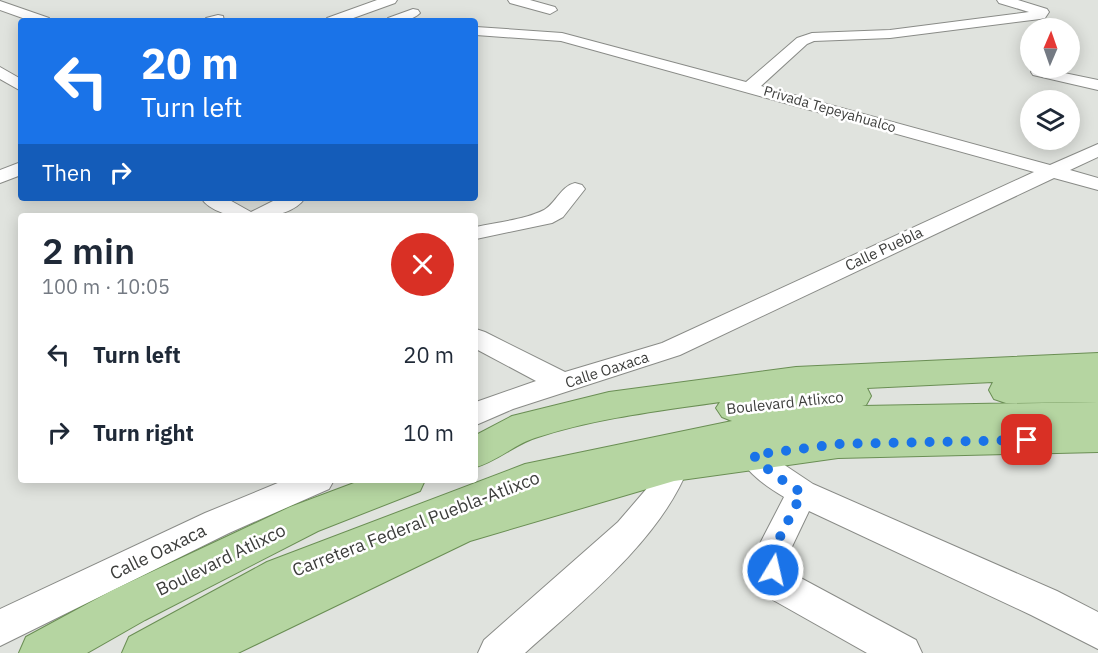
<!DOCTYPE html>
<html lang="en">
<head>
<meta charset="utf-8">
<style>
	:root { --surface:#fff; --page:#f2f2f3; --text:#1f2937; --muted:#747a83 }
	body { margin:0; font-family:"IBM Plex Sans",sans-serif; background:var(--page); color:var(--text); height:100vh; display:flex; flex-direction:column; font-size:22px; white-space:nowrap }
	* { box-sizing:border-box; margin:0 }
	p { font-size:20px; color:var(--muted) }
	.icon { flex:none; width:33px; height:33px; fill:none; stroke:currentColor; stroke-width:2; stroke-linecap:round; stroke-linejoin:round }
	.map { position:relative; flex:1; overflow:hidden }
	.drawer { position:absolute; left:18px; top:213px; width:460px; height:270px; display:flex; flex-direction:column; background:var(--surface); border-radius:6px; box-shadow:0 3px 15px #0003 }
	.drawer>* { flex:none }
	.top-card { position:absolute; left:18px; top:18px; width:460px; height:183px; border-radius:6px; box-shadow:0 3px 15px #0003; background:#1a73e8; color:#fff; overflow:hidden }
	.needle { width:39px; rotate:2deg }
	.tools { position:absolute; left:1020px; top:18px; display:grid; gap:12px }
	.tools a { display:grid; place-items:center; width:60px; height:60px; border-radius:50%; background:var(--surface); box-shadow:0 3px 15px #0003; font-size:30px }
	.pin { position:absolute; display:grid; place-items:center; width:51px; height:51px; color:#fff; margin:-26px; border-radius:12px; box-shadow:0 3px 9px #0006 }
	.me { position:absolute; width:66px; margin:-33px; rotate:9deg; stroke-linejoin:round; filter:drop-shadow(0 0 4px #0008) }
	.turn { display:flex; align-items:center; gap:21px; height:126px; padding:0 24px; font-size:27px }
	.turn .icon { width:78px; height:78px; stroke-width:2.5 }
	.turn b { display:block; font-size:42px; line-height:51px }
	.then { display:flex; align-items:center; height:57px; padding:0 24px; background:#0003; gap:12px; font-size:22px }
	.round { display:grid; place-items:center; flex:none; width:63px; height:63px; border-radius:32px; background:var(--page) }
	.overview { display:flex; align-items:center; justify-content:space-between; height:102px; padding:0 24px }
	h1 { font-size:36px; font-weight:600; line-height:45px }
	ul { padding:0; list-style:none }
	li { display:flex; align-items:center; gap:18px; height:78px; padding:0 24px }
	li div { flex:1 }
	li b { display:block; font-size:22px }
	li em { font-style:normal }
	.map>svg:first-child { display:block }
	.lines { fill:none; stroke-linecap:round; stroke-linejoin:round }
	.minor-casing { stroke:#898b87; stroke-width:2 }
	.major-casing { stroke:#6a8e54; stroke-width:2 }
	.minor { fill:#fff; fill-rule:evenodd }
	.major { fill:#b5d5a1; fill-rule:evenodd }
	.route { stroke:#1a73e8; stroke-width:10; stroke-dasharray:0 18 }
	.labels { text-anchor:middle; stroke-width:5; stroke-linejoin:round; paint-order:stroke }
	.far-street-label { font-size:14px; fill:#3c3d3b; stroke:#fff }
	.street-label { font-size:15px; fill:#3c3d3b; stroke:#fff }
	.near-street-label { font-size:18px; fill:#3c3d3b; stroke:#fff }
</style>
</head>
<body>
<div class="map">
<svg width="1098" height="653" viewBox="0 0 1098 653">
	<rect width="100%" height="100%" fill="#e0e3de"/>
	<g class="lines">
		<defs>
			<path id="minor" d="M377,0h20l-2,3 -50,18h-20l2,-3z
				M508,0h22l25,7 2,3 -7,4 -40,-11z
				M997,0h21l29,9 2,3 -4,6 -5,1 -150,19 -76,3 -7,3 -46,42 289,79 48,-21v13l-28,13 28,8v12l-44,-12 -374,177 -167,54 -37,16v-23l60,-21 -60,-32v-20l9,3 80,40 97,-29 372,-171 -473,-131 -85,-6v-8l86,6 184,49 51,-44 15,-5 78,-3 139,-18 -30,-9z
				M0,1l49,17 2,3h-20l-31,-11z
				M413,9l5,1 2,3c-9,9 -22,8 -34,8l2,-3z
				M218,15l5,1 1,5h-20l2,-3z
				M0,67l21,12v12l-21,-12z
				M1040,68l58,12v10l-65,-15 -2,-3 2,-3z
				M21,162v13l-21,8v-13z
				M575,183l7,2 3,4 -22,28 -11,6 -76,16v-12c21,-5 48,-7 68,-17 12,-7 17,-24 31,-27z
				M201,198h25l25,14 28,-14h26c-17,26 -87,26 -104,0z
				M753,443l11,3 19,18 30,20 244,107 41,21v37l-67,-34 -222,-104 -21,44 2,10 7,11 119,64 6,13h-55l-94,-53 -17,-30 -2,-15 30,-58c-18,-11 -36,-23 -46,-42l4,-9z
				M674,454l11,3 4,9c-28,73 -106,135 -164,187h-47l6,-13 134,-118 31,-36 14,-29z
				M285,480h49l-5,9 -100,44 -229,113v-37l205,-96z"/>
			<path id="major" d="M1098,353v49l-92,1 -12,-4 -5,-9 4,-8 -126,6 4,8 -5,9 -4,1 236,-4v50l-260,6 -164,23 -204,60 -232,112h-116l7,-16 138,-75 258,-98 207,-43 -10,-4 -6,-9 4,-6c-62,9 -123,16 -182,35 -22,6 -40,24 -62,30v-32l36,-19 97,-24 187,-25z
				M362,480h63l-5,11 -102,40 -173,89 -58,33h-68l7,-16 87,-47 177,-83z"/>
		</defs>
		<use href="#minor" class="minor-casing"/>
		<use href="#major" class="major-casing"/>
		<use href="#minor" class="minor"/>
		<use href="#major" class="major"/>
	</g>
	<g class="lines">
		<path class="route" d="M773,570l-2,-15 31,-62 -30,-20 -19,-18 85,-11 189,-4"/>
	</g>
	<g class="labels">
		<g class="far-street-label">
			<text transform="translate(830 109) rotate(16)" y="5">Privada Tepeyahualco</text>
		</g>
		<g class="street-label">
			<text transform="translate(884 249) rotate(-25)" y="5">Calle Puebla</text>
			<text transform="translate(607 370) rotate(-18)" y="5">Calle Oaxaca</text>
			<text transform="translate(785 403) rotate(-6)" y="5">Boulevard Atlixco</text>
		</g>
		<g class="near-street-label">
			<text transform="translate(416 524) rotate(-21)" y="6">Carretera Federal Puebla-Atlixco</text>
			<text transform="translate(158 552) rotate(-26)" y="6">Calle Oaxaca</text>
			<text transform="translate(221 560) rotate(-26)" y="6">Boulevard Atlixco</text>
		</g>
	</g>
</svg>
<div class="tools">
<a><svg class="needle" viewBox="-14 -14 28 28"><path d="M0-13l5 13h-10z" fill="#e53935"/><path d="M0 13l5-13h-10z" fill="#747a83"/></svg></a>
<a><svg class="icon" aria-label="layers" viewBox="0 0 24 24"><path d="M12 4l9 5-9 5-9-5zM3 14l9 5 9-5"/></svg></a>
</div>
<div class="pin" style="left:1027px;top:440px;background:#d93025"><svg class="icon" aria-label="arrive" viewBox="0 0 24 24"><path d="M6 21V4h12l-3 4 3 4H6"/></svg></div>
<svg class="me" style="left:773px;top:570px" viewBox="-20 -20 40 40"><circle r="17" fill="#1a73e8" stroke="#fff" stroke-width="3"/><path d="M0-11L8 9 0 5-8 9z" fill="#fff"/></svg>
<div class="top-card">
<div class="turn"><svg class="icon" aria-label="left" viewBox="0 0 24 24"><path d="M17 20v-9H6M10 6l-5 5 5 5"/></svg><div><b>20 m</b>Turn left</div></div>
<div class="then">Then<svg class="icon" aria-label="right" viewBox="0 0 24 24"><path d="M7 20v-9h11M14 6l5 5-5 5"/></svg></div>
</div>
<section class="drawer">
<div class="overview"><div><h1>2 min</h1><p>100 m · 10:05</p></div><a class="round" style="background:#d93025;color:#fff"><svg class="icon" aria-label="close" viewBox="0 0 24 24"><path d="M6 6l12 12M18 6L6 18"/></svg></a></div>
<ul>
<li><svg class="icon" aria-label="left" viewBox="0 0 24 24"><path d="M17 20v-9H6M10 6l-5 5 5 5"/></svg><div><b>Turn left</b></div><em>20 m</em></li>
<li><svg class="icon" aria-label="right" viewBox="0 0 24 24"><path d="M7 20v-9h11M14 6l5 5-5 5"/></svg><div><b>Turn right</b></div><em>10 m</em></li>
</ul>
</section>
</div>
</body>
</html>
